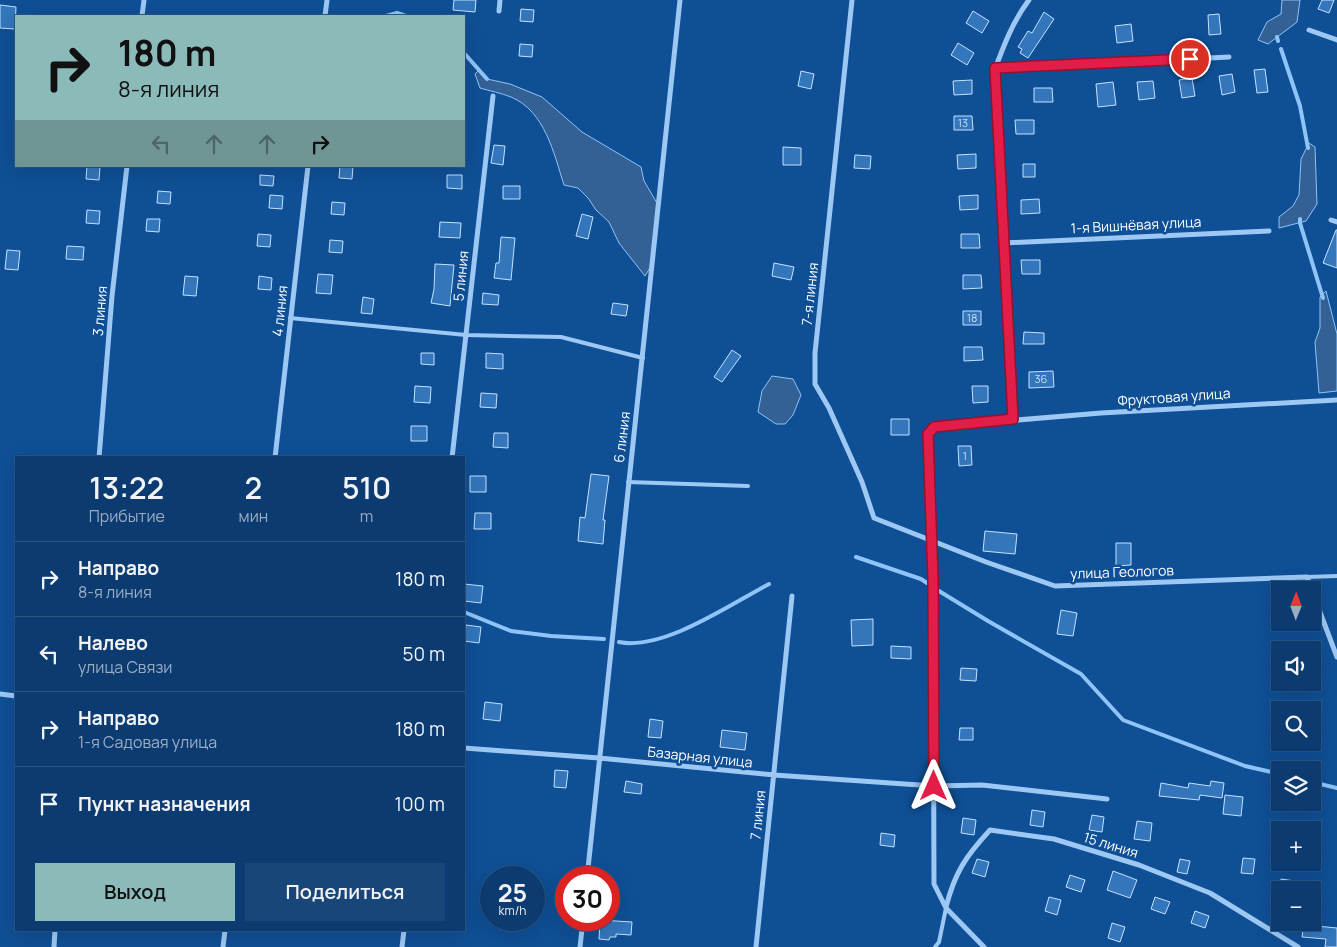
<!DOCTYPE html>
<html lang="ru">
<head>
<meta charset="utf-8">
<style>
	:root { --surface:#0b3b70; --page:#194678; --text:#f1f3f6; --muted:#9aadc3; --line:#2b5583; --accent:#8bbbb9 }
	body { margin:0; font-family:Manrope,sans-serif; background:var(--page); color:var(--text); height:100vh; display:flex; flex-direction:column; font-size:19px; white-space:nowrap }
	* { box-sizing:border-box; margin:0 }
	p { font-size:16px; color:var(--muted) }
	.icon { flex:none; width:28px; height:28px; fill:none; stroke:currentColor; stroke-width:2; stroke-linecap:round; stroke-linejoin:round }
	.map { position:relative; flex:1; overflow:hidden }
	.sheet { position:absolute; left:15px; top:456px; width:450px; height:475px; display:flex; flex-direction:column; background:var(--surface); border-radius:0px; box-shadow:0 5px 20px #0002,0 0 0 1px var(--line) }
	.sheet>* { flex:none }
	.banner { position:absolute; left:15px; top:15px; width:450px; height:152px; border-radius:0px; box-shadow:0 5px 20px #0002,0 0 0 1px var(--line); background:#8bbbb9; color:#111; overflow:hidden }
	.needle { width:32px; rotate:1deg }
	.fabs { position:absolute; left:1271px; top:581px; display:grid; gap:10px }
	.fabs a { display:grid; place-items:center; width:50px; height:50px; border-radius:0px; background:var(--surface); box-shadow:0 5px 20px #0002,0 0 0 1px var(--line); font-size:25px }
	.speed { position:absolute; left:480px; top:866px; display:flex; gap:10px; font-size:25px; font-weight:700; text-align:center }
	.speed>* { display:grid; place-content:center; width:65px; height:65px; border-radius:50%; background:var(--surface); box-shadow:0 5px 20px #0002,0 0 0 1px var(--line); line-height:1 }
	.speed small { font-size:12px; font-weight:400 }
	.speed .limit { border:8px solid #d22; background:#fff; color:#111 }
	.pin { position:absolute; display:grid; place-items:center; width:42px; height:42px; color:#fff; margin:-21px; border:2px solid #fff; border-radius:50%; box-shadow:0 1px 5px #0007 }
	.me { position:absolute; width:55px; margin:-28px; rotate:0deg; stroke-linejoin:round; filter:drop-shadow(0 0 4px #0008) }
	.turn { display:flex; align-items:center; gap:18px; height:105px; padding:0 20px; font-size:22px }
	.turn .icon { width:65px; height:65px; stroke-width:2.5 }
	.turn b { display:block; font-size:35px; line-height:42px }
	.lanes { display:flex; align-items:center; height:48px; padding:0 20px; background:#0003; justify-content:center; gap:25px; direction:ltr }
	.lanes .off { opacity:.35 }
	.eta { display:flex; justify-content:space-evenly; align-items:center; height:85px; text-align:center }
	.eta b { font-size:30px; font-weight:600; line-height:35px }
	.cta { display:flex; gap:10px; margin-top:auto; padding:10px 20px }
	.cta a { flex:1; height:58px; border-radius:0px; background:var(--accent); color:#111; font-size:20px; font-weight:600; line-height:58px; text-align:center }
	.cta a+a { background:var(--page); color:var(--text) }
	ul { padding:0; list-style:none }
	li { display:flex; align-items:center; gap:15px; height:75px; padding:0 20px; border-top:1px solid var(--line) }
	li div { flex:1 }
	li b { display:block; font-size:19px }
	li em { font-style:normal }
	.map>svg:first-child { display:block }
	.water { fill:#336195; stroke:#8ec4f8 }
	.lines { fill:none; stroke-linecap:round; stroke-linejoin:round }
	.stream { stroke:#8ec4f8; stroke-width:4 }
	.building { fill:#3376bc; stroke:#c5e1fe }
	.lane { stroke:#9dc8f4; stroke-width:4 }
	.street { stroke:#9dc8f4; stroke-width:5 }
	.route-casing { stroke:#92132f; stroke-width:12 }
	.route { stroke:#e11d48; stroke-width:9 }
	.labels { text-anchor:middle; stroke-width:5; stroke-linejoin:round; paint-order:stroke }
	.number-label { font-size:11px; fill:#cde }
	.street-label { font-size:14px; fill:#fff; stroke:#0f4f95 }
</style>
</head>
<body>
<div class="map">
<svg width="1337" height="947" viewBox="0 0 1337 947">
	<rect width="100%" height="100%" fill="#0f4f95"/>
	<path class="water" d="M1282,0h18l-3,22 -29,22 -10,-4 9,-18 14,-8z
		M479,70l8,9 23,5 32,13 40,35 59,35 3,14 13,22 -6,63 -6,10 -26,-33 -10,-21 -13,-12 -8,-12 -10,-10 -14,-3c-10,-31 -19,-74 -53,-88 -10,-4 -21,-6 -31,-9l-5,-14z
		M1309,143l6,4 2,57 -11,17 -27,7v-11l14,-11 6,-11 2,-36z
		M1326,291l11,43v57l-18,2 -4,-51 5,-14v-31z
		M772,376l21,3 8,16 -8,20 -8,9h-9l-18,-12 4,-21z"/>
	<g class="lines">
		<path class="stream" d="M386,16l11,-3 9,3
			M1277,37l1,4
			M1281,49l19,57 8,42
			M464,53l23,26
			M1300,219v4l23,75
			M856,557l65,22 6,4
			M939,591l49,30 93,53 42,46 122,46 35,8
			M464,612l47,19 40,5 53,3
			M619,642c44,9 110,-37 150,-58
			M1312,782l25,6"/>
	</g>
	<path class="building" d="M454,0h22l-1,12 -22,-2z
		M1322,0h12l-5,13 -11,-4z
		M0,5l16,2 -1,22 -15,-1z
		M521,9l13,1 -1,12 -13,-1z
		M973,11l16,10 -7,12 -16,-10z
		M1044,12l10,7 -26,39 -8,-5 2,-4 -4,-2 10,-16 4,2z
		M1219,14l2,20 -12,1 -1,-20z
		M1131,24l2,17 -16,2 -2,-17z
		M958,43l16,10 -7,12 -16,-10z
		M520,44l13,1 -1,12 -13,-1z
		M1265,69l3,23 -11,1 -3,-23z
		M801,71l13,3 -3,15 -13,-3z
		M1232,74l3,18 -13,3 -3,-19z
		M1192,78l3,18 -13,2 -3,-18z
		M972,80v14l-18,1 -1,-14z
		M1153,81l2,17 -16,2 -2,-18z
		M1113,82l3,23 -18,2 -2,-23z
		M1034,88h18l1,14h-19z
		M954,116h18l1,14h-19z
		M1015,120h19v14h-18z
		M494,145l11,1 -2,19 -12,-2z
		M783,147l18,1v17h-18z
		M976,154v14l-18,1 -1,-14z
		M855,155l16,1 -1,13 -16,-1z
		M1023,164h12v13h-12z
		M87,166l13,1 -1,13 -13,-1z
		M340,166h13l-1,13 -13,-1z
		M260,175l14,1 -1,10 -13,-1z
		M447,175h15v14l-15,-1z
		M503,186h17v13h-17z
		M158,191l13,1 -1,12 -13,-1z
		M270,195l13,1 -1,13 -13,-1z
		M978,195v14l-18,1 -1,-14z
		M1039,199l1,14 -19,1v-14z
		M332,202l13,1 -1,12 -13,-1z
		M87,210l13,1 -1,13 -13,-1z
		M582,214l11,3 -5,22 -12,-3z
		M147,219h13l-1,13 -13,-1z
		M440,222l21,1 -1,15 -21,-1z
		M1336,230h1v38l-14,-5z
		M258,234l13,1 -1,12 -13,-1z
		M961,234h18l1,14h-19z
		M501,237l14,1 -4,42 -17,-2 2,-15h3z
		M330,240l13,1 -1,12 -13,-1z
		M67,246l17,1 -1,13 -17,-1z
		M7,250l13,1 -2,19 -13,-1z
		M1021,260h19v14h-18z
		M774,263l20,4 -3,13 -19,-4z
		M435,264l19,1 -4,41 -19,-3 3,-14z
		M318,274l15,1 -2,19 -15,-1z
		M963,275h18l1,13 -19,1z
		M185,276l13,1 -2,19 -13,-1z
		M259,276l13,2 -1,12 -13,-1z
		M483,293l16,2 -1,10 -16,-1z
		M363,297l11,2 -2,15 -11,-1z
		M613,303l15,2 -2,11 -15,-2z
		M963,311h18v14h-18z
		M1024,332l20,1v11h-21z
		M964,347h18l1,13 -19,1z
		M732,350l9,6 -19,26 -8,-5z
		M421,353h13v12l-13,-1z
		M486,353l17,1v15l-17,-1z
		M1053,371l1,16 -25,1v-16z
		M415,386l16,1 -1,16 -16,-1z
		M972,386h16v16l-15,1z
		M481,393l16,1 -1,14 -16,-1z
		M891,419h18v16h-18z
		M411,426h16v15h-16z
		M494,433h14v15l-15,-1z
		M958,446h13l1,19 -13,1z
		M591,474l18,2 -6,44h2l-2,24 -25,-3 2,-24 5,1z
		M470,476h16v16h-16z
		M475,513h16v16h-17z
		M985,531l32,3 -2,20 -32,-3z
		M1116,543h15v22l-15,1z
		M464,584l19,2 -2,17 -17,-2z
		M1061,610l16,3 -4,23 -16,-2z
		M873,619v26l-21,1 -1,-26z
		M466,625l15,2 -2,16 -15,-2z
		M891,646l20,1v12l-20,-1z
		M961,668l16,1 -1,12 -16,-1z
		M485,702l17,2 -2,17 -17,-2z
		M650,719l13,2 -2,17 -13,-1z
		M960,728h13v12h-14z
		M722,730l25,3 -2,17 -25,-3z
		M555,770l13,1 -2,17 -12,-1z
		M626,781l16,3 -1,10 -17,-2z
		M1211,781l13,2 -2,15 -22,-3 -1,5 -40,-4 2,-13 27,5 1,-5 21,3z
		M1225,795l18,2 -2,19 -18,-2z
		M1032,810l13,2 -2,15 -13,-2z
		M1092,815l12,2 -2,15 -13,-2z
		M963,818l13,2 -2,15 -13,-2z
		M1137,821l15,2 -2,18 -16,-2z
		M881,833l14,2 -1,12 -14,-2z
		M1243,858l12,1 -2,15 -12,-1z
		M977,859l12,3 -4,15 -13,-4z
		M1180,859l10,2 -3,13 -10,-2z
		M1113,871l24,9 -7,18 -23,-8z
		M1070,875l15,5 -4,12 -15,-5z
		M1281,879l14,2 -1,9h-14z
		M1049,897l12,3 -4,15 -12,-4z
		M1155,897l15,5 -5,12 -14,-5z
		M1195,911l14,5 -4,12 -14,-5z
		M600,920l32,2 -1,13 -15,-1v3h-6l-1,3 -10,-1z
		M1304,922h12v4l21,2v19h-12l1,-8 -24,-2z
		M1112,923l13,4 -5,15 -12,-4z"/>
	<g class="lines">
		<path class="lane" d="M290,318l176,17 95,2 82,21
			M628,482l120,4
			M1307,577l30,-1
			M935,947l4,-5 7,-34"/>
		<path class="street" d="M852,0l-37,353v31l14,24 33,74 12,36 112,44 69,24 252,-9 5,13
			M499,11l1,-11
			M142,16l2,-16
			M325,16l2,-16
			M1309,30l28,10
			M995,69l234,-12
			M1331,220l6,2
			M1004,243l265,-12
			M1013,419l-18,-350c9,-24 18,-48 34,-69
			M99,458l13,-162 15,-130
			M275,458l33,-292
			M452,458l41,-362
			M1312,591l25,66
			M0,694l16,2
			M464,748l135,10 175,17 160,11 48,-1 125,14
			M587,878l93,-878
			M946,907c9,-35 20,-51 44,-77l64,9 85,26 71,28 88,54
			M54,947l1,-17
			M223,947l2,-17
			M402,947l2,-17
			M580,947l3,-27
			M756,947l36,-351
			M984,947l-38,-39 -12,-24 -1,-305 -5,-145 6,-7 167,-14 236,-13"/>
	</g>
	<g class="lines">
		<defs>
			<path id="route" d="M934,786l-1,-207 -5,-145 6,-7 79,-8 -18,-351 195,-9"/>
		</defs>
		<use href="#route" class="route-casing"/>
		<use href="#route" class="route"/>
	</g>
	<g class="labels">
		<g class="number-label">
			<text x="963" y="127">13</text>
			<text x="972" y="322">18</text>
			<text x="1041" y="383">36</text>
			<text x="965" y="460">1</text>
		</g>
		<g class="street-label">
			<text transform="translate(1136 225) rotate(-3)" y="5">1-я Вишнёвая улица</text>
			<text transform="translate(461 276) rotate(-84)" y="5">5 линия</text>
			<text transform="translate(810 294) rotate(-84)" y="5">7-я линия</text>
			<text transform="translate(100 311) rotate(-85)" y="5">3 линия</text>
			<text transform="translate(280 311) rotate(-84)" y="5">4 линия</text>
			<text transform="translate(1174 397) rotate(-4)" y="5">Фруктовая улица</text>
			<text transform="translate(622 437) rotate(-83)" y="5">6 линия</text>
			<text transform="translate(1122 572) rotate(-2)" y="5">улица Геологов</text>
			<text transform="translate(700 757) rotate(6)" y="5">Базарная улица</text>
			<text transform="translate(758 815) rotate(-84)" y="5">7 линия</text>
			<text transform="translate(1111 845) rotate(17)" y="5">15 линия</text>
		</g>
	</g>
</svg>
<div class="fabs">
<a><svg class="needle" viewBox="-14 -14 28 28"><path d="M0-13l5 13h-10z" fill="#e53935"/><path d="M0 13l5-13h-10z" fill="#9aadc3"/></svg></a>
<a><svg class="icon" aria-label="sound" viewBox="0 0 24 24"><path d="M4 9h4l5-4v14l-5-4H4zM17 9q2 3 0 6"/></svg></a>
<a><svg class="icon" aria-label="search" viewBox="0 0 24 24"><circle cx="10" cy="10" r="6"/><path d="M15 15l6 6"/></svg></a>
<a><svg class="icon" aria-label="layers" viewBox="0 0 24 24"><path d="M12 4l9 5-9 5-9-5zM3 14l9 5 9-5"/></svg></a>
<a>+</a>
<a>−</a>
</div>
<div class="speed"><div>25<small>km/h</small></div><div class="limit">30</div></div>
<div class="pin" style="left:1190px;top:59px;background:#d93025"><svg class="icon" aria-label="arrive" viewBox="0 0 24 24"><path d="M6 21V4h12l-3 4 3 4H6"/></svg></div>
<svg class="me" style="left:934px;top:786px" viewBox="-20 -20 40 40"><path d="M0-17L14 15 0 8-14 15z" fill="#e11d48" stroke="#fff" stroke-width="4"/></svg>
<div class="banner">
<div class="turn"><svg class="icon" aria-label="right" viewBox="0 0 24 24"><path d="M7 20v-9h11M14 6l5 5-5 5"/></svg><div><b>180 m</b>8-я линия</div></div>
<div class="lanes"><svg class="icon off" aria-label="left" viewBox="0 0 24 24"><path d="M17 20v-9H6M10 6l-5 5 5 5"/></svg><svg class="icon off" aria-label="ahead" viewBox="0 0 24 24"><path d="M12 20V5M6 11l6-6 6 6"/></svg><svg class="icon off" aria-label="ahead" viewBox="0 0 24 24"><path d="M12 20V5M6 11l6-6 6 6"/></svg><svg class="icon" aria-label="right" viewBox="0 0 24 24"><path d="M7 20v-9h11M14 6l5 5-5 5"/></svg></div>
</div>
<section class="sheet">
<div class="eta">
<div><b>13:22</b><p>Прибытие</p></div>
<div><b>2</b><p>мин</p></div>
<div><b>510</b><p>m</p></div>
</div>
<ul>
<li><svg class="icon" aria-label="right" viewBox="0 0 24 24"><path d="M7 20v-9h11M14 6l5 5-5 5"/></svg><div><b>Направо</b><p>8-я линия</p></div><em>180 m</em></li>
<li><svg class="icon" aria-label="left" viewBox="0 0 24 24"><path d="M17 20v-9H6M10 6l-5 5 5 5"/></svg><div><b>Налево</b><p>улица Связи</p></div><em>50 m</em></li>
<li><svg class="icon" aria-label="right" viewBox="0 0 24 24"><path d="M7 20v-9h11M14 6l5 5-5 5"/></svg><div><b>Направо</b><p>1-я Садовая улица</p></div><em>180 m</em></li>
<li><svg class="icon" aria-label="arrive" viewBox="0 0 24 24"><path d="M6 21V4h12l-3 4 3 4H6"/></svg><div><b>Пункт назначения</b></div><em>100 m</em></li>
</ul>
<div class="cta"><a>Выход</a><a>Поделиться</a></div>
</section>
</div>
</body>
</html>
